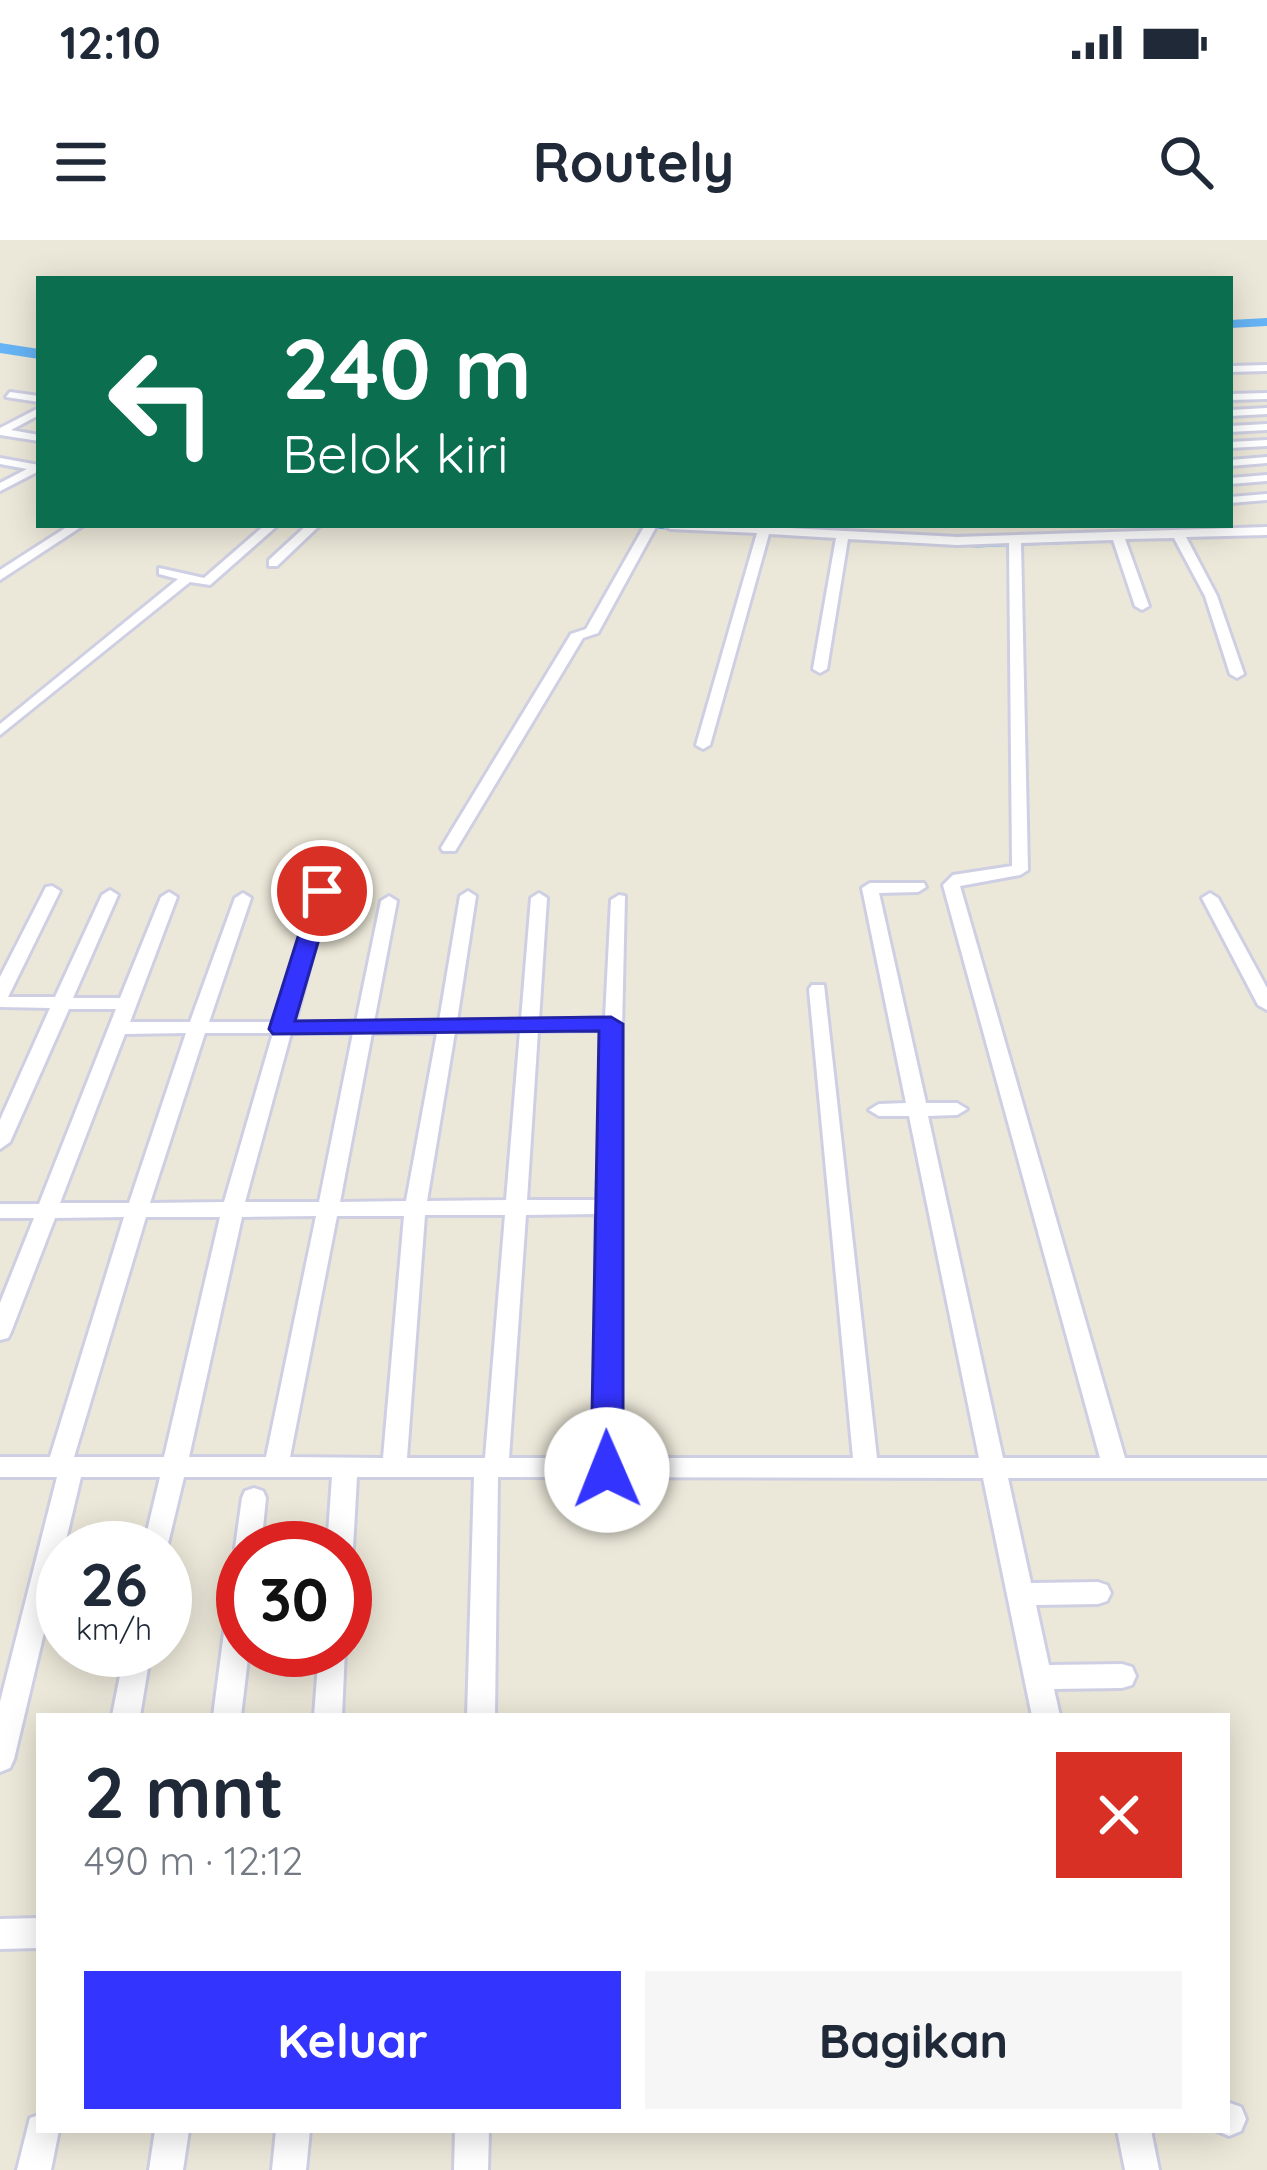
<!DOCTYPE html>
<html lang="id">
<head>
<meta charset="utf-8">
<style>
	:root { --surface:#fff; --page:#f6f6f7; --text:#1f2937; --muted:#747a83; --accent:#3434ff }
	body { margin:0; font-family:Quicksand,sans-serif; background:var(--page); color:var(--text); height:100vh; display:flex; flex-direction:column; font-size:45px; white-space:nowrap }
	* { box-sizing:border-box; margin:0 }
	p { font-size:39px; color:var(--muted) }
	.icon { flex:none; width:66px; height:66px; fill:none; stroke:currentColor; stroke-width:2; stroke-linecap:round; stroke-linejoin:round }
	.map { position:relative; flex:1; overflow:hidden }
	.side { position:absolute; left:36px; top:1473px; width:1194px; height:420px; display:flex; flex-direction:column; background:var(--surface); border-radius:0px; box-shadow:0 6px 30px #0003 }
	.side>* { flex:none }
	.guide { position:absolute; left:36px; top:36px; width:1197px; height:252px; border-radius:0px; box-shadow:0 6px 30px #0003; background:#0b6e4f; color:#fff; overflow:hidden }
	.speed { position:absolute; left:36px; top:1281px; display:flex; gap:24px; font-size:60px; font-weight:700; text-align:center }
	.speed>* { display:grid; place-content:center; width:156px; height:156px; border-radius:50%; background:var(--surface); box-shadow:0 6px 30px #0003; line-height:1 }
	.speed small { font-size:30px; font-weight:400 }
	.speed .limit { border:18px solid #d22; background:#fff; color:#111 }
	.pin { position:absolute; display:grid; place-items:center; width:102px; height:102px; color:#fff; margin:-51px; border:6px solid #fff; border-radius:50%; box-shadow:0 3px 12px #0007 }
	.me { position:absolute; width:132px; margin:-66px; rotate:359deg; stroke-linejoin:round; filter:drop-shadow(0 0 9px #0008) }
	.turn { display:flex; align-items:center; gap:42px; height:252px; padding:0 48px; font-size:54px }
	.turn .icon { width:156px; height:156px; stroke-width:2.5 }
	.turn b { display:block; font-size:84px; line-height:102px }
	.round { display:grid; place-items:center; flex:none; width:126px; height:126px; border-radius:0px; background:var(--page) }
	.headline { display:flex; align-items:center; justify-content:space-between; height:204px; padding:0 48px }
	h1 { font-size:72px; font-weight:700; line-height:90px }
	.primary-button { display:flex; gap:24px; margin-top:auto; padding:24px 48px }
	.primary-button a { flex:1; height:138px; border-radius:0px; background:var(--accent); color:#fff; font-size:48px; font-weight:700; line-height:138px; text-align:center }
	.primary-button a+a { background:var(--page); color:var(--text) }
	.status { display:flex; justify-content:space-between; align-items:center; height:84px; padding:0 60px; background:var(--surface); direction:ltr }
	.status svg { height:33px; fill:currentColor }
	header { display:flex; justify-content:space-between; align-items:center; height:156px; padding:0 48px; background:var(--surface); font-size:54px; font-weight:700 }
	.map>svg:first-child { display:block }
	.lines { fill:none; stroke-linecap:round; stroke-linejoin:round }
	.stream { stroke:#66b4f5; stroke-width:3 }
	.river { fill:#66b4f5; fill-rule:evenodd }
	.street-casing { stroke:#cfcfe3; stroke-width:6 }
	.street { fill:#fff; fill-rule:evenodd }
	.route { fill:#3434ff; stroke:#2222a6; stroke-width:3 }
</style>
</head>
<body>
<div class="status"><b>12:10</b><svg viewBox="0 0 49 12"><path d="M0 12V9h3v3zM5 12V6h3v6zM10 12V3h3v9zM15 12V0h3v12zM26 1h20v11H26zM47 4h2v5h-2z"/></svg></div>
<header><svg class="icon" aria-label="menu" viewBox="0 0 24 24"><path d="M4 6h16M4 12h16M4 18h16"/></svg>Routely<svg class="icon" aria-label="search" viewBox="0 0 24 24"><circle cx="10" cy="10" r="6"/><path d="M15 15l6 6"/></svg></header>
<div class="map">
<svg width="1267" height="1930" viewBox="0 0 1267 1930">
	<rect width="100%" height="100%" fill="#ece8d9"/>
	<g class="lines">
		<path class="stream" d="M0,225l25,5
			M618,285l359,21 290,-12"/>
		<path class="river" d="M1267,78v8l-37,2v-8z
			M0,103l39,6v10l-39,-6z"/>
		<defs>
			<path id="street" d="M1267,125v6l-37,1v-6z
				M10,152l29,4v6l-33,-5z
				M1267,153v6l-37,1v-6z
				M39,168v7l-28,15 28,5v6l-39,-6v-7z
				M1267,168v6l-37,2v-6z
				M1267,184v6l-37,2v-6z
				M1267,200v6l-37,2v-6z
				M1267,217v6l-37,3v-6z
				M0,218l39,7v6l-39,20v-8l27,-14 -27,-5z
				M1267,235v6l-37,3v-6z
				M1267,254v6l-37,3v-6z
				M70,285h14l-84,55v-10z
				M265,285h13l-68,60 -20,-3 -190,153v-11l178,-145 -19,-5v-6l45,10z
				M307,285h13l-43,41h-8v-6z
				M645,285h12l-59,108 -15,5 -126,210 -2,3h-12l-2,-3 130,-214 15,-5z
				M664,285h70l223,12 310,-10v8l-81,2 31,59 27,78 -7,4 -7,-4 -25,-78 -31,-58 -49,1 24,67 -7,4 -7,-4 -22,-66 -92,3 7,327 -8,5 -60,11 165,572h142v20h-259l23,105 67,-1 9,3 4,8 -4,8 -9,3 -62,1 13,60 73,-1 10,3 4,9 -4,9 -10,3 -68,1 6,27h-28l-49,-238 -485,-1 -3,239h-28l7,-239h-117l-4,71 -8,9v-9h-18l5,-71h-148l-19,79v-8h-22l17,-71h-79l-67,282 -4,9 -10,4v-70l57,-225h-57v-20h50l74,-240 -69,1 -44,114 -3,6 -8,2v-37l34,-85h-34v-14h39l77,-195h-47l-59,133 -10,7v-29l50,-112 -50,-1v-30l46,-90 6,-1 8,5 -52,106h47l47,-102 8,-5 8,5 -45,103h47l41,-101 8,-5 8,5 -47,125h60l45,-124 8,-5 8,5 -42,124h67l38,-131 8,-5 8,5 -35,131h61l25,-121 8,-5 8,5 -23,121 65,-1 21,-125 8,-5 8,5 -19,125 64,-1 10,-122 8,-5 8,5 -8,122 66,-2 6,-118 8,-5 6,1 -7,311 1,251h234l-44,-469 3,-4h12l53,473h102l-70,-342h-30l-10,-6 10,-6 27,-1 -44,-215 8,-5h54l2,4 -8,5 -39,1 47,210h31l10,6 -10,6 -29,1 75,342h97l-157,-573 10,-10 59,-9 -3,-323 -52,2 -109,-6 -21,130 -7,4 -7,-4 23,-131 -67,-4 -59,211 -7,4 -7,-4 61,-212 -87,-4zM605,790l-8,170h-70l11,-169zM520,791l-14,169 -79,1 28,-169zM186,793l-57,170h-69l65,-169zM205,793h68l-49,169 -74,1zM291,793h62l-34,169h-74zM372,793h65l-31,168 -66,1zM596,974l-1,244h-86l17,-243zM425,975h80l-20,243h-78zM316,976l-50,241h-77l53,-240zM337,976h67l-21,242 -93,-1zM146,977h74l-56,240h-90z
				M1210,653l8,5 49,90v22l-9,-5 -56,-107z
				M254,1248l9,3 3,7 -5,50h-18v9l-8,-9 7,-50 3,-7z
				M243,1336v74h6l-8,66h-28l17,-129 4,-8z
				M125,1410h26l-11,66h-28z
				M319,1410h26l-3,66h-28z
				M39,1678v30l-39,1v-30z
				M1227,1862l14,5 5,12 -5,12 -12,5 -14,-6h12z
				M39,1875v15h20l-8,40h-34l13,-52z
				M155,1890h34l-6,40h-34z
				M276,1890h34l-4,40h-34z
				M455,1890h34l-1,40h-34z
				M1117,1890h34l8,40h-34z"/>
		</defs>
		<use href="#street" class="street-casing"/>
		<use href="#street" class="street"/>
	</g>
	<path class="route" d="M314,646l19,5 -38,130 316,-4 12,7v446l-5,9 -11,3 -16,-12 8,-439 -326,3 -4,-5z"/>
</svg>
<div class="speed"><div>26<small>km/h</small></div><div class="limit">30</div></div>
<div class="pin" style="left:322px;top:651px;background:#d93025"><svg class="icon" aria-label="arrive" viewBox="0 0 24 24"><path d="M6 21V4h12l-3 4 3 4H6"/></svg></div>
<svg class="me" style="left:607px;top:1230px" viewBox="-20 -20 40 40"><circle r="19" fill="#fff"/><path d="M0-13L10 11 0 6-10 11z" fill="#3434ff"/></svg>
<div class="guide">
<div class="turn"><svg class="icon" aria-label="left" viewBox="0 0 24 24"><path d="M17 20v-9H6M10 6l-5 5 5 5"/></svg><div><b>240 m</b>Belok kiri</div></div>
</div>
<section class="side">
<div class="headline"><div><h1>2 mnt</h1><p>490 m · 12:12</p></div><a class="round" style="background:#d93025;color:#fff"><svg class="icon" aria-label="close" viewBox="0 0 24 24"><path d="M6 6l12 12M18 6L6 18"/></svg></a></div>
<div class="primary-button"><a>Keluar</a><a>Bagikan</a></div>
</section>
</div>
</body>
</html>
